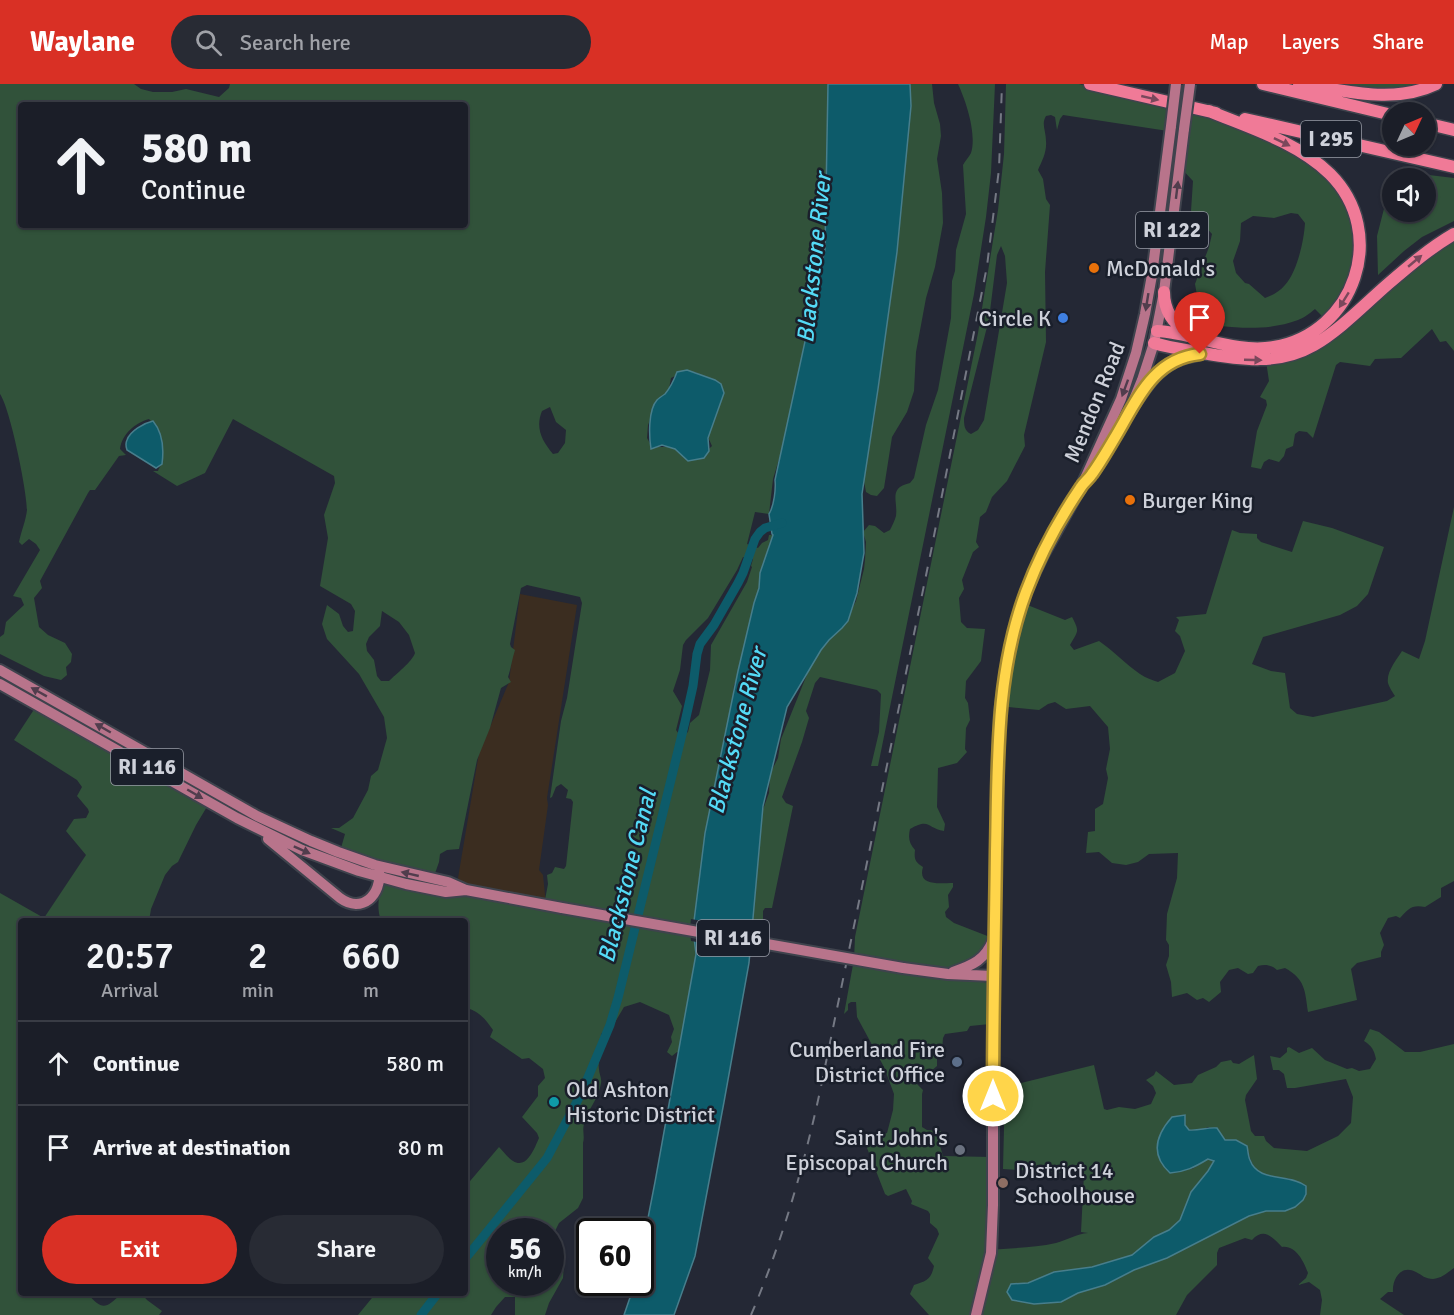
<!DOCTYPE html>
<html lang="en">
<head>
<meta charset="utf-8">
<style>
	:root { --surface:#1b1e28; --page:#282b34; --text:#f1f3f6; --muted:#a0a2a8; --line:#393c45; --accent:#d93025 }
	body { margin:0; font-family:Signika,sans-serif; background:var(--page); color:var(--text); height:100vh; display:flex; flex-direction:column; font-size:22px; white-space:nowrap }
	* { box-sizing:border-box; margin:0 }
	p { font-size:20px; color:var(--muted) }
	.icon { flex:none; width:33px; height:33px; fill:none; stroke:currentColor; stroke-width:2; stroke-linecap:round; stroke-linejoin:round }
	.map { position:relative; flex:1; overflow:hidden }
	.side { position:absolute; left:18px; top:834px; width:450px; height:378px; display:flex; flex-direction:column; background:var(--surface); border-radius:6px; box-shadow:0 2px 4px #0004,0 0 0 2px var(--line) }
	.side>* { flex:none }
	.banner { position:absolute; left:18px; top:18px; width:450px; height:126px; border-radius:6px; box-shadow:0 2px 4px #0004,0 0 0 2px var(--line); background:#1b1e28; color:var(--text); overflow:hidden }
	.needle { width:39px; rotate:46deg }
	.tools { position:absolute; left:1382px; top:18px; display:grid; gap:12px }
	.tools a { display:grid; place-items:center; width:54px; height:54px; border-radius:50%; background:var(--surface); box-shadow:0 2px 4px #0004,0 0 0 2px var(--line); font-size:30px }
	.speed { position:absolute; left:486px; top:1134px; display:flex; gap:12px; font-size:30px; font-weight:700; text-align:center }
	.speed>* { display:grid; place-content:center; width:78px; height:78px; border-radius:50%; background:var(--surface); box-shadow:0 2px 4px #0004,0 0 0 2px var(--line); line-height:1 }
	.speed small { font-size:15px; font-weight:400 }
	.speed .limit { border:3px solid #111; border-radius:9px; background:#fff; color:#111 }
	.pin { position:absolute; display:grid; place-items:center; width:51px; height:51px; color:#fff; margin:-62px -26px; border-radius:50% 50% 50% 0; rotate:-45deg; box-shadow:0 0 6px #0007 }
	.pin .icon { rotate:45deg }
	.me { position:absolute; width:66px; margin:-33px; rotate:0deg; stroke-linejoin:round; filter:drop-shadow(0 0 4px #0008) }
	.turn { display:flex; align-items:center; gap:21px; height:126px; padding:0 24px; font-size:27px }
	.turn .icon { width:78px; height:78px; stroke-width:2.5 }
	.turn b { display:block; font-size:42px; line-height:51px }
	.eta { display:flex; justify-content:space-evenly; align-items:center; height:102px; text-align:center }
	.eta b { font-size:36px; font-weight:600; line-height:42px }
	.button { display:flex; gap:12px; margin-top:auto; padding:12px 24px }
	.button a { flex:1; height:69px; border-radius:36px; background:var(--accent); color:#fff; font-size:24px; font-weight:600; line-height:69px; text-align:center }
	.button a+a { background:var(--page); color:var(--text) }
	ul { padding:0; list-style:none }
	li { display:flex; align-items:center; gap:18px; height:84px; padding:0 24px; border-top:2px solid var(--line) }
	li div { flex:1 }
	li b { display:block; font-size:22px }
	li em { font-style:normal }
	header { display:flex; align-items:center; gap:36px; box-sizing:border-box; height:84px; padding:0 30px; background:var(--accent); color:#fff }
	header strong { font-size:28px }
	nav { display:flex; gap:33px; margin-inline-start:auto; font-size:21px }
	.search { width:420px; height:54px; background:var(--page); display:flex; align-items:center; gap:15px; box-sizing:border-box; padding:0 21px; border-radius:33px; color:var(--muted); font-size:22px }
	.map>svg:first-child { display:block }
	.industrial { fill:#3b2d20 }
	.green { fill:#31523a; fill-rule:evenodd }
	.water { fill:#0d5b6a; stroke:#477e8c; stroke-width:1.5 }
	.pier { fill:#242835 }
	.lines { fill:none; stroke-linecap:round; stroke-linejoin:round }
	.canal { stroke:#0d5b6a; stroke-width:9 }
	.major-casing { stroke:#3f434d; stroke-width:14 }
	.highway-casing { stroke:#3f434d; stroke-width:15 }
	.major { stroke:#b8748b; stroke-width:10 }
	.highway { stroke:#f07a97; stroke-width:12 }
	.rail { stroke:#757984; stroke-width:2; stroke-dasharray:10 10; stroke-linecap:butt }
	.major-bridge-casing { stroke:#3f434d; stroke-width:14; stroke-linecap:butt }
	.major-bridge { stroke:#b8748b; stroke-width:10 }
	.oneway { fill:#7a485c }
	.oneway2 { fill:#513d4d }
	.route-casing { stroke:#a68a30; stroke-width:15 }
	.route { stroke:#ffd54a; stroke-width:10 }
	.food-dot { fill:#e8710a; stroke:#1a1f2b; stroke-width:2 }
	.shop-dot { fill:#3f7fe0; stroke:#1a1f2b; stroke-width:2 }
	.service-dot { fill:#5c6f8a; stroke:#1a1f2b; stroke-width:2 }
	.culture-dot { fill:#0f9aa8; stroke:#1a1f2b; stroke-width:2 }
	.worship-dot { fill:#6b7280; stroke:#1a1f2b; stroke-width:2 }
	.education-dot { fill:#8d6e63; stroke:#1a1f2b; stroke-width:2 }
	.labels { text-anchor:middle; stroke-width:5; stroke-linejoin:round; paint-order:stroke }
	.shield { fill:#1a1f2b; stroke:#989ca6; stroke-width:1.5 }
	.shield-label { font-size:21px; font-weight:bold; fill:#ced1da }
	.poi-label { font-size:22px; fill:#ced1da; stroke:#1a1f2b; text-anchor:start }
	.street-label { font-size:22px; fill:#ced1da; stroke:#1a1f2b }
	.water-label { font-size:24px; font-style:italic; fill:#54daf6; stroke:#1a1f2b }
</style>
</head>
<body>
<header>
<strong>Waylane</strong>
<div class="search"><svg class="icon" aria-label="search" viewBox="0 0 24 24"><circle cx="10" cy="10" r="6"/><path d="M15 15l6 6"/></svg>Search here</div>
<nav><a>Map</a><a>Layers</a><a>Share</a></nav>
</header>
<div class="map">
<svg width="1454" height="1231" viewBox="0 0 1454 1231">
	<rect width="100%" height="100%" fill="#242835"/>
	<path class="industrial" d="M520,510l57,11 -30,193 1,7 -9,65 4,5 3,30 -80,-15 -8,-12 21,-125 30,-71z"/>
	<path class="green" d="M0,0h134l7,5 12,3h19l14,-3 33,8 10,-9 1,-4h604l1,9 -14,189 -28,131 -20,66 -4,35 -14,-2 -8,32 11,4 4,-5 6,-3 1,-5h4l-12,36 -2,17 -5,15 -16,75 -4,7 -7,72 -45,296 -5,-1 -5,4 -5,-4 5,-10 -1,-5 3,-8 -5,-14 -29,-13 -16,5 -10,17 -13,10v10l-3,11c2,6 0,8 1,14 0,5 3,9 2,14 -2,16 -14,27 -17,41 -2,7 1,12 -1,19v55l-5,10 -19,15 -5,10 1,14 9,16 -1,15 -14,25 -4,12h-30v-18h-10l-9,10 -5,8h-133l18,-22h89v-106l34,-40c4,4 9,11 14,14 14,9 22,-14 26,-23l-2,-5 -15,-16 16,-21v-10l7,-8 -2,-9 -14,-11 -7,1 -32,-22 3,-7c-7,-10 -14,-19 -26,-22l-2,1v-88h-84c-5,-15 -2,-27 2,-42l161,26 4,-21 -1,-9 5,-2 3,-6 9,2 2,-3 7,-64 -2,-3 -5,-1 2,-8 -7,-6 -5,3 -4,10 -2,1 11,-77 6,-23 15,-95 -2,-6 -53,-12 -6,3 -11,56 1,3 4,3c-3,9 -4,18 -7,27l3,5 -10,6 -11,40 -13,32 -18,89 -12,1 -7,4 -1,8 -7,20 -93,-27 6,-21 -14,-6h8l14,-10 15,-28 3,-14 7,-6 9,-32 -3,-21 -25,-43 -32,-35 -5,-15 5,-19 12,9 4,12 5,6 5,-1 2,-20 -4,-7 -31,-18 8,-48 -4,-23 11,-32 -1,-7 -101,-57 -28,54 -28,13 -24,-15h5c1,-3 4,-7 4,-9 1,-12 -5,-36 -13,-43 -14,4 -27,15 -29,30l6,6 -7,1 -24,34h-5l-2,3 -48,88 2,7 -8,10 5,29 9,8 17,8 7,11 -1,8 -5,5 1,8 -6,5 -17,-4 -44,-22v-17l4,-3 2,-12 18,-17 -3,-7 -8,-2 27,-46 -4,-6 -7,-5 -7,6 -3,-3c2,-10 7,-22 8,-32 0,-19 -17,-102 -27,-116zM21,21h444v120h-444zM695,288l18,9 -5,56 4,9 -13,12 -24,-11h-23l-5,-9 1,-13 9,-22 11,-9 3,-16 10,-5zM550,323l6,15 10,8 -1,13 -7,10 -5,1c-11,-13 -18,-26 -11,-43zM743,473l10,2 -2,7 1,1 -5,15 -36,63 -1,25 -11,45 -9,8 -2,9 -7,5 -5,-7 6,-24 -9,-15 7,-21 3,-25 3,-5 22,-22 29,-48zM382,527l17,11 10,13 6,18c-3,9 -19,21 -26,28h-8l-4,-5 -3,-16 -7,-9 -1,-7 3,-7 11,-11zM500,1148h50v50h-50z
		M908,0h24l2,19 6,21 1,12 -4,23 5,34 1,30 -8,44 -9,31 -10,54 -2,39 -7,21 -15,25 -8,51 -7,8 -6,-1 -5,-3 -3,-16 11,-56z
		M958,0h37l-4,89 -5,44 -12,77 -96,472h-7l8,-34 2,-38 -4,-4 -57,-13 -5,6 -9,28 3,7 -7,24 -20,55 4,6 7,3 -21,102h-7l-2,3v10l-12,-2 8,-99 10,-27 1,-19 8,-16 3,-19 33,-82 10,-14 23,-24 9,-18 8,-32 1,-9 1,-18 -3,-10 6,-7 6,1 9,7 6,-3c2,-4 5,-10 6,-14 2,-16 -8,-28 14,-33l4,-5 12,-53 12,-35 13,-72 1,-37 3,-10 1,-21 10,-36 -3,-49c2,-4 6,-8 8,-12 6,-19 -5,-52 -13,-69z
		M1006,0h73l91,22 -2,25 -105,-16 -3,4 -3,11 -2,-13 -4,-2 -5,1c-5,8 0,15 0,25 1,11 -4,20 -8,29l5,9 3,20 4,6 -5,67 1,70 -22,93 1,11 -18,35 -15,16 -6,15 -6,5 -4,25 3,5 -6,5 -11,28 2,9 -5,9 2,24 6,6 18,1 -4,32 -15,20 -1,17 3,5 2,17 -4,8 -1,21 2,3 -10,11 -19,5 -1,39 8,17 -1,7c-16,-2 -14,-14 -34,-2 -2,9 -1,14 5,21 -1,9 0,12 8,17 -6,20 17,16 30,16v4l-5,8 1,12 -4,5 1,5 8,6 36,14 -20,29 -3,13 26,5 -3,40 -20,2 -3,5 -22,3 -2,4 -1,12 -5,3v13l-7,6 -10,3 -4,8 7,7 -1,4v33l5,3 14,1c-5,7 0,17 2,25l48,1 -3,93c23,-2 46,-2 68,-7 11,-3 21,-9 32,-10l-7,-1 3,-58 -81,-5 2,-82 89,-22 10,44 3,1 12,-3 16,2 16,-5 5,-11 -3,-7 -7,-6 8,-5 2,-4 18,14 18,-2 6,-8 18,-8 5,-5 10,-2 2,3 6,1 15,-9 3,24 -11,16 -1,5 6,31 4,5h9l2,5 8,7 33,3 31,-15 13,-13 2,-26 -7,-18 -51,9h-8l-3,-14 -5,-4h-6l-3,-14 10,2 7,-6v-4l2,-1 10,6 13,-5 13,12 22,9 5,-1 7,3 11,-2 6,-10c-2,-9 -4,-13 -12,-18l6,-12 9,3 26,20h15l34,-8v224c-7,5 -12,10 -21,11 -8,0 -11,-4 -17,-7 -15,-8 -24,7 -23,20h-5l-8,7 24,16h-84l2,-15 -2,-10 -11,-8 -11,3 8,-7 2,-5c-4,-11 -12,-28 -26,-26 -10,-10 -18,-20 -30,-7l-7,-2 -26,10 -2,5v12l-30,30 -11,20h-247l-19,-21 4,-9c12,-4 17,-5 20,-19l-6,-8 11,-24 -2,-5 -7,-6v-9l-2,-3 -17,-7 1,-3 -6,-12 -18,7 -3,-2 -18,-46 -1,-8 21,-7 6,-23 1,-16 -10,-27 -27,-50 -1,-15h-5l-3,2v6l-4,4 10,-55 1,-22 123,-604 20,-123 6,-56zM1001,162l4,10 2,27 -23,137 -6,10 -7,4c-7,-3 -7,-10 -7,-16l25,-99 8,-64zM1172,1033l13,9 4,4 10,1 9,-4 17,13h11l11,6c6,31 16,30 45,33l-7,32h-19l-17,5 -82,42 -33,12 -29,15 -27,8 -17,9 -27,2 -22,-4 -1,-15 17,-2 26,-11 38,-5 40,-12 22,-18 15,-7 11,-10 11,-28 17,-21 6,-11 -6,-1 -16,10z
		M1307,0h129l-38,11z
		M1185,26l42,8 94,51 22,25 12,29 -1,56 -28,41 -11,-11c-5,4 -11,9 -17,11 -24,9 -51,9 -77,6l-23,-25 -3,-17 14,-37 3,-13 -21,-23 2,-30 -14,-15zM1291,129l7,1 7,9c-1,18 -8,49 -20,62 -6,7 -12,10 -20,13l-16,-14 -4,-1 -9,-10 -3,-12 7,-20 1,-18 12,-7 21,2z
		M1412,89l42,5v43l-32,16 -18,14 -26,24 -1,-39 10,-39 5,-5v20h33v-34h-19z
		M1454,150v117l-8,-10 -6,1 -8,-13 -31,29 -26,1 -5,7 -30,-4 -4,3 -23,73 -6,-6 -8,-1 -4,3 -2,12 -7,3 -2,7 -5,6 -10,-3 -5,3 -3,7 -10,-2 6,-36 10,-26 -1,-5 -6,-3 9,-16 -3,-20 33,-7z
		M1454,423v374l-13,7v9l-16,10c-13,-3 -17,2 -25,11l-4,-2 -8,2 -8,15 4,12 -3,7v5l-24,6 -6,6 6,31 -49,12c-3,-22 -3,-33 -23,-44l-8,2c-6,-5 -11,-6 -19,-4l-5,7 -5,1 -10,-6 -9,2 -9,12 1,10 -12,10 -6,-4 -6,2 -10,-7 -15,4 -1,-15 -5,-17 3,-9v-11l-3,-5 1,-26 10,-36 1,-25 -29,1 -11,8 -12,3 -14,-2 -13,-11 -13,1 2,-21 7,-1v-22l8,-5 5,-26 -2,-9 4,-20 -2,-22 -18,-21 -24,3 -11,-7 -7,2 -9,6 -40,-4 26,-102 40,16 7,-3c8,15 6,14 -2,28l4,5 25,-9c15,10 26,23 41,33 6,4 12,6 18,8l17,-9 10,-22 -5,-15 -5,-5 4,-11 -3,-3 30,-3 26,-84 8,3 17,1v4l4,4 31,10 11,-31 29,7 52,19 -16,47 -11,12 -17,9 -77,22 -11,27 19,7 14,2 5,35 7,6 16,3 74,-16 8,-5c-2,-3 -6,-9 -7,-13 -2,-11 9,-24 14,-32l17,8 6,-18z
		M35,624l173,97 -12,20 -18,37 -6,4 -7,9 -14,34 -2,12h-128v372h66c16,18 18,16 35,0h19l6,7 15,11 -3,4h-159v-422l44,25 42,-63 -20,-24 8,-12 12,-1 3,-6 -1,-3 -11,-13 5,-9 -5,-7 -63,-40z"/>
	<path class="water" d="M828,0h82l1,22 -14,146 -19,137 -16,105 2,59 -7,40 -9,28 -6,7 -13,12 -8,10 -34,57 -24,99 -14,157 -25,139 -29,154 -21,59h-50l11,-32 5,-1 1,-28 14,-72 41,-228 -3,-25 12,-96 33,-162 16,-68 5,-15 1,-15 13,-38 -1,-1 -3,-20c5,-8 7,-25 6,-34l50,-231z
		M687,286l28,10 6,4 3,9 -16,45 1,13 -5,7 -16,3 -13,-12 -13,-4 -11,4c-2,-13 -3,-39 6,-49 2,-2 5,-4 8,-6 5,-6 9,-14 12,-22z
		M153,337c10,12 11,28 9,43l-6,4 -29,-18c-1,-4 -2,-6 0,-10 3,-9 17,-17 26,-19z
		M1185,1031v10l4,5c10,1 18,-3 28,-2l8,12h11l11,6c1,4 1,10 3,14 8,23 39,13 56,26v8l-3,6 -8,7 -10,4h-19l-17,5 -82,42 -33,12 -29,15 -27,8 -17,9 -27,2 -22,-4 -5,-8 4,-8 17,-1 26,-11 38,-5 40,-12 22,-18 15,-7 11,-10 11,-28 17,-21 6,-10 -6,-2c-13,8 -23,13 -38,14 -20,-18 -14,-38 2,-56z"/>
	<path class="pier" d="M691,835l64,11 -2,22 -62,-11 -1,-13z"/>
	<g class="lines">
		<path class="canal" d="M465,1175l82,-101 34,-64 29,-69 8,-27 67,-276 8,-36 4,-32 3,-10 14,-19 24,-42 5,-10 12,-34 5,-7 5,-4 17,-5
			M421,1231l17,-22"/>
		<defs>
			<path id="major" d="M1094,388l34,-58 14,-34 12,-37 10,-51 20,-163
				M0,586l257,146 54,25 27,11 37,13 73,17 18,8 96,18
				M0,600l237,134 65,32 57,21 47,13 40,8 20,-2
				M268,755l72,59c22,16 42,-3 39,-27
				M903,884l45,6 45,2
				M953,888c20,-7 32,-12 40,-32
				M976,1231l15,-62 2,-48v-205l5,-251 2,-37 6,-44 9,-40 11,-37 17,-36 39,-70 39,-86 15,-46 9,-39 7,-39 19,-149"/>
			<path id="highway" d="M1090,0l126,29
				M1263,0l129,31
				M1299,0c45,6 94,21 137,0
				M1245,35l209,48
				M1425,39l29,7
				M1164,208c0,19 9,32 25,41
				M1157,247c38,2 78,23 117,16 81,-14 115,-114 56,-173 -33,-32 -80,-46 -121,-63
				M1154,259c16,5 33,7 49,10 39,7 76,12 111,-8 25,-14 52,-42 74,-61 21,-18 42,-36 66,-50
				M1128,330c17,-27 33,-55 68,-59"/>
		</defs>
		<use href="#major" class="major-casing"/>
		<use href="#highway" class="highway-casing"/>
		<use href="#major" class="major"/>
		<use href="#highway" class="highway"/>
		<path class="rail" d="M751,1231c34,-80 57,-163 74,-248l106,-516 56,-285 12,-97 3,-85"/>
		<defs>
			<path id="major-bridge" d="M1171,42l5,-42
				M1184,45l6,-45
				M562,824l341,60"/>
		</defs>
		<use href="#major-bridge" class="major-bridge-casing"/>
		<use href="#major-bridge" class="major-bridge"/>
	</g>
	<defs><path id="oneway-solid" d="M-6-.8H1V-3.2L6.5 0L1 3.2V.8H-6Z" transform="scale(1.5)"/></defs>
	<g class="oneway">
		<use href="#oneway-solid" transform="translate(1150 14) rotate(13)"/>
		<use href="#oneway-solid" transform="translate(1282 58) rotate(26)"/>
		<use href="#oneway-solid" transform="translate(1415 177) rotate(-40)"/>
		<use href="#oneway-solid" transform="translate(1344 216) rotate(122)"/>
		<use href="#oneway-solid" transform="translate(1253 276) rotate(2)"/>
	</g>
	<g class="oneway2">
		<use href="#oneway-solid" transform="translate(1177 106) rotate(-83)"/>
		<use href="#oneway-solid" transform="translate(1147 218) rotate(99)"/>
		<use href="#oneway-solid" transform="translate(1125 304) rotate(110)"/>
		<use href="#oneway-solid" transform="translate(39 608) rotate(-151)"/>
		<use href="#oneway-solid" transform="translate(103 644) rotate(-150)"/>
		<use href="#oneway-solid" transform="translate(195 710) rotate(30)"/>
		<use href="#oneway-solid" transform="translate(302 766) rotate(24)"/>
		<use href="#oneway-solid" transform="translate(410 790) rotate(-167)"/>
	</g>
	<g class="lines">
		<defs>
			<path id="route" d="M993,1012c0,-82 2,-163 3,-245 2,-87 -1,-176 30,-259 13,-35 34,-74 55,-105 3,-5 8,-8 11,-13 8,-11 15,-23 22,-35 22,-36 37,-80 86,-85"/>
		</defs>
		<use href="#route" class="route-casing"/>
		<use href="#route" class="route"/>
	</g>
	<g class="food-dot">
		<circle cx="1094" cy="184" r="6"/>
		<circle cx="1130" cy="416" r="6"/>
	</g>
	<circle class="shop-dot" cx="1063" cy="234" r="6"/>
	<circle class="service-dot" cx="957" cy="978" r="6"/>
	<circle class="culture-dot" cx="554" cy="1018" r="6"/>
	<circle class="worship-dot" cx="960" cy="1066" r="6"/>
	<circle class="education-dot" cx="1003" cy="1099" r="6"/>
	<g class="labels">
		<g class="shield">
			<rect x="1301" y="37" width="60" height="36" rx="4.5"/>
			<rect x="1136" y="128" width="72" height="36" rx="4.5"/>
			<rect x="111" y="665" width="72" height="36" rx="4.5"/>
			<rect x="697" y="836" width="72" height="36" rx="4.5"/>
		</g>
		<g class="shield-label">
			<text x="1331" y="62">I 295</text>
			<text x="1172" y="153">RI 122</text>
			<text x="147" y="690">RI 116</text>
			<text x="733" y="861">RI 116</text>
		</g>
		<g class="poi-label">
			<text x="1106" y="192">McDonald's</text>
			<text x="1051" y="242" text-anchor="end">Circle K</text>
			<text x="1142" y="424">Burger King</text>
			<text x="945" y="973" text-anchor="end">Cumberland Fire<tspan x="945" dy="25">District Office</tspan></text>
			<text x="566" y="1013">Old Ashton<tspan x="566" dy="25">Historic District</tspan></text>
			<text x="948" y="1061" text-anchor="end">Saint John's<tspan x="948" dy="25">Episcopal Church</tspan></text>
			<text x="1015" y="1094">District 14<tspan x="1015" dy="25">Schoolhouse</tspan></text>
		</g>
		<g class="street-label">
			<text transform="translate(1094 318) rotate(-68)" y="8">Mendon Road</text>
		</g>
		<g class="water-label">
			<text transform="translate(814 174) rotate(-84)" y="8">Blackstone River</text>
			<text transform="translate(737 647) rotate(-75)" y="8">Blackstone River</text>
			<text transform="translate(627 792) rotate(-76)" y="8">Blackstone Canal</text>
		</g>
	</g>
</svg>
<div class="tools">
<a><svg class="needle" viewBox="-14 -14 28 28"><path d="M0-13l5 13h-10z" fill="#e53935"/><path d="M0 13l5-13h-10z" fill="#a0a2a8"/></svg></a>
<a><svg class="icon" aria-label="sound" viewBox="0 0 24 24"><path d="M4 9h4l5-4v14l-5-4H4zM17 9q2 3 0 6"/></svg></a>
</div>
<div class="speed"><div>56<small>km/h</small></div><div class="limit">60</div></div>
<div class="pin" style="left:1200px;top:270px;background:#d93025"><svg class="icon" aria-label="arrive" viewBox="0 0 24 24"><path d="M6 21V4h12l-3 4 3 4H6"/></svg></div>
<svg class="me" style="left:993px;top:1012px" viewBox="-20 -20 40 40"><circle r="17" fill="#ffd54a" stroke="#fff" stroke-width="3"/><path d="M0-11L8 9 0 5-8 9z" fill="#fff"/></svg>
<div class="banner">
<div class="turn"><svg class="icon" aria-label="ahead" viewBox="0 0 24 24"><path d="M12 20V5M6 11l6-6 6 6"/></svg><div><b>580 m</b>Continue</div></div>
</div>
<section class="side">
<div class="eta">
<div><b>20:57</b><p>Arrival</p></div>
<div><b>2</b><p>min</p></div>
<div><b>660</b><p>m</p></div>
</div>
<ul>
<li><svg class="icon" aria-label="ahead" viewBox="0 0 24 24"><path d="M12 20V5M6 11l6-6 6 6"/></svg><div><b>Continue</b></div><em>580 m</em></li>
<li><svg class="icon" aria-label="arrive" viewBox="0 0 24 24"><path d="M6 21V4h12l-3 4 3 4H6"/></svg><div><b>Arrive at destination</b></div><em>80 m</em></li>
</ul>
<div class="button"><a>Exit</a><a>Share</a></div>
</section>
</div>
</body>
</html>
